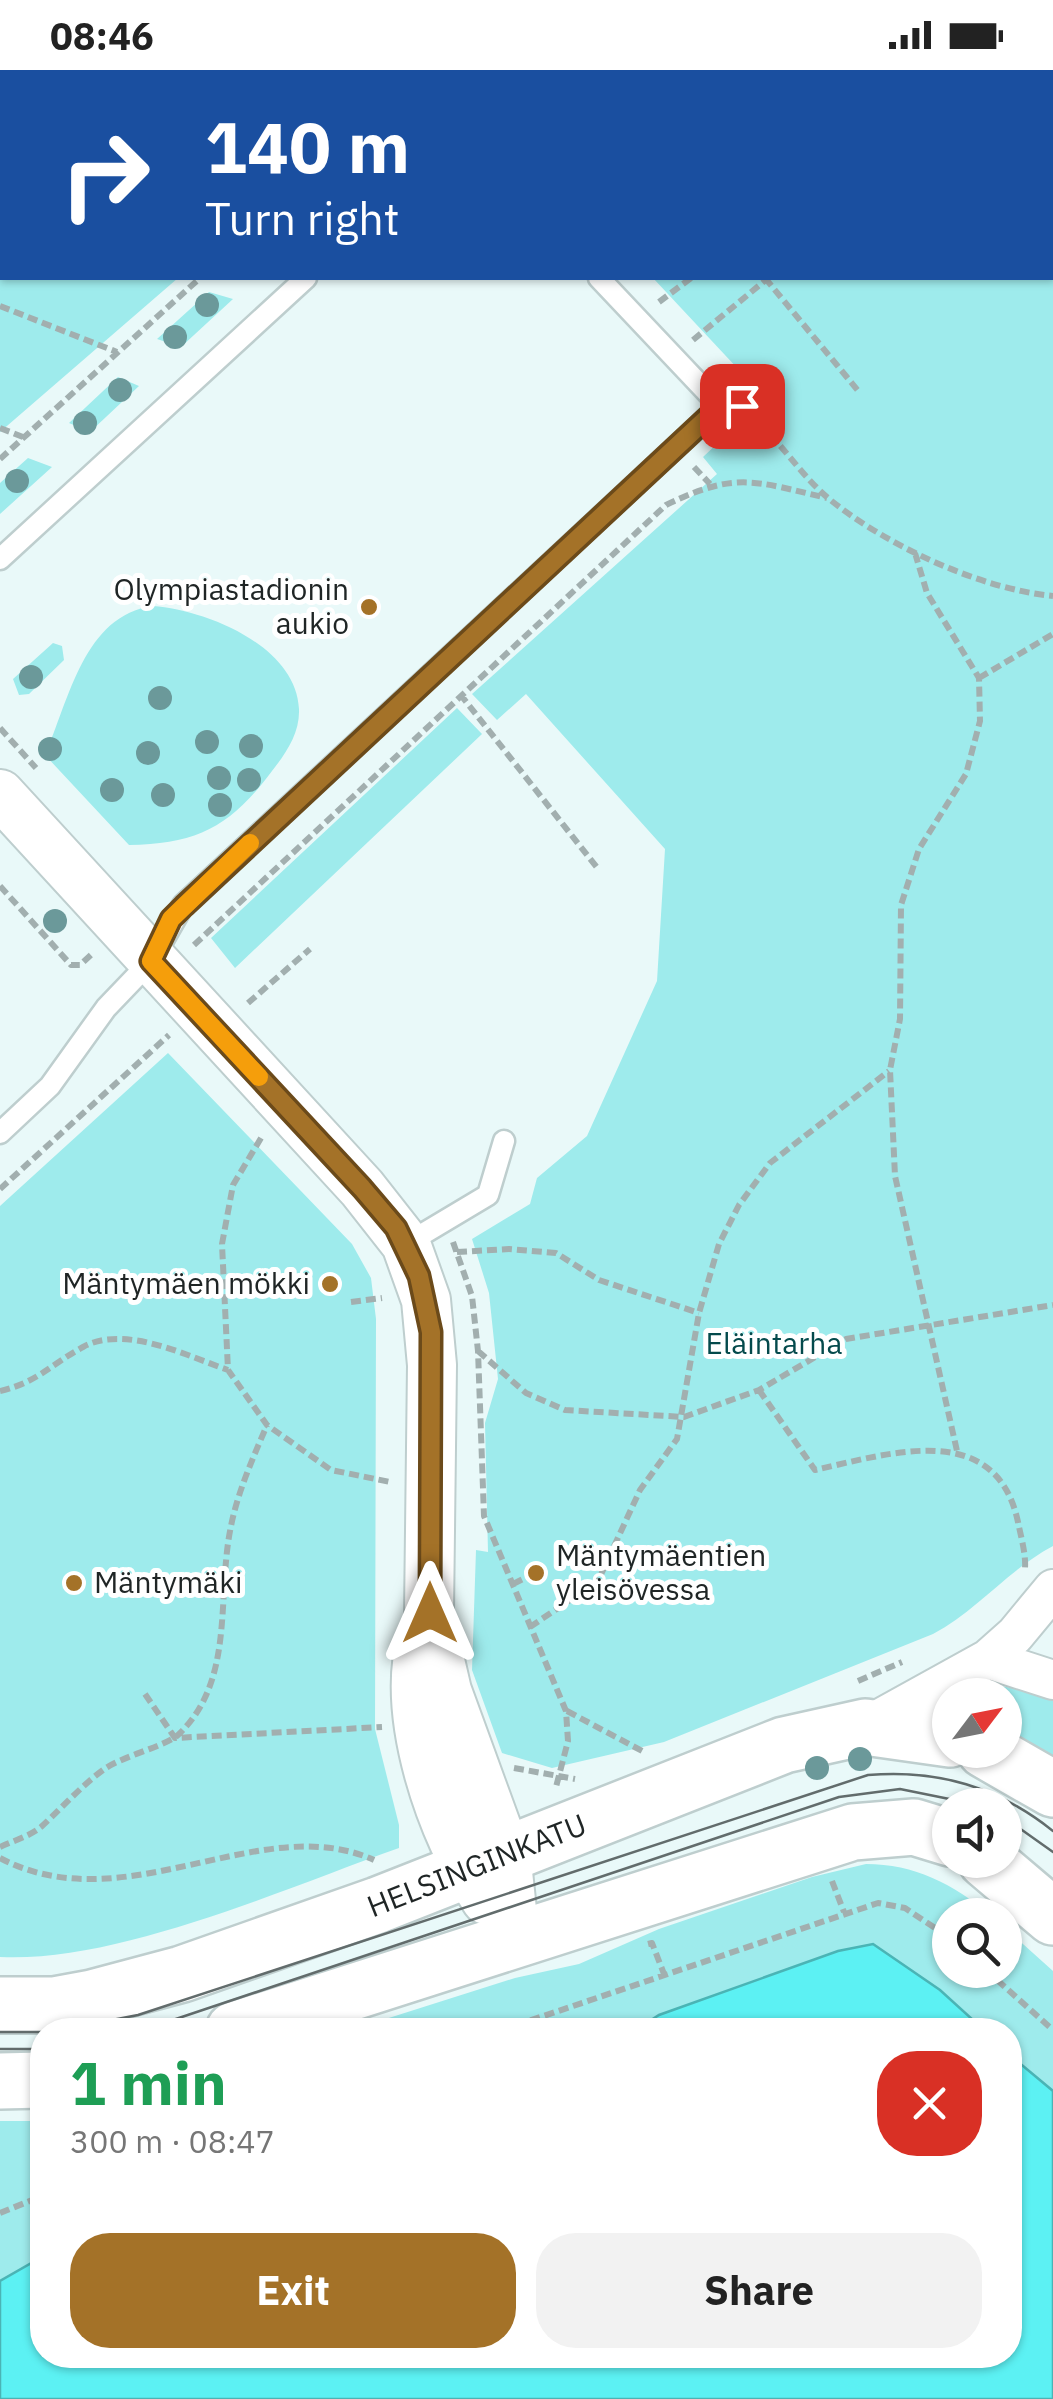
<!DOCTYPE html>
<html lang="en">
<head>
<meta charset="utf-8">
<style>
	:root { --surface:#fff; --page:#f2f2f2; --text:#222; --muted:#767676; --accent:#a47228 }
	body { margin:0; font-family:"IBM Plex Sans",sans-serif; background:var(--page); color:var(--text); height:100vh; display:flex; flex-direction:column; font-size:38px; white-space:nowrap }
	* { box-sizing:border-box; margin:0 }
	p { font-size:32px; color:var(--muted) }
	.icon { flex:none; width:55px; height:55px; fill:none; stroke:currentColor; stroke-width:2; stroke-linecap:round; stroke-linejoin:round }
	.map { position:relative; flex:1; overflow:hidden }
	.sheet { position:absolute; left:30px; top:1948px; width:992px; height:350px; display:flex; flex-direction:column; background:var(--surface); border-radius:40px; box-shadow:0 2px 8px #0004 }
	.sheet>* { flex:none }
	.guide { position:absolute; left:0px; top:0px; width:1055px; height:210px; box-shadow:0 2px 8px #0004; background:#1a4fa0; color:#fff; overflow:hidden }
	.needle { width:65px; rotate:58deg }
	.buttons { position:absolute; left:932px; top:1608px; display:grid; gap:20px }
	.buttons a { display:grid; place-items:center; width:90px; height:90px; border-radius:50%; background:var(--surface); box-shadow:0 2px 8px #0004; font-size:50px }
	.pin { position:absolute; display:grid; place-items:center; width:85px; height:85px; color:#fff; margin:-42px; border-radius:20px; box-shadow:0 5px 15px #0006 }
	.me { position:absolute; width:110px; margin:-55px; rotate:0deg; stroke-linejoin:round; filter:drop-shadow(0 0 8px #0008) }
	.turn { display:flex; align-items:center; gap:35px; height:210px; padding:0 40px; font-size:45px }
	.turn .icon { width:130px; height:130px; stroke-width:2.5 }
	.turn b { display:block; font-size:70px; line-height:85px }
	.round { display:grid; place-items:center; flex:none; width:105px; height:105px; border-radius:40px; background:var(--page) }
	.summary { display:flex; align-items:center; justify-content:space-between; height:170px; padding:0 40px }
	h1 { font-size:60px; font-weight:800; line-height:75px; color:#1e9e55 }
	.primary-button { display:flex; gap:20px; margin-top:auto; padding:20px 40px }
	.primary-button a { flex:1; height:115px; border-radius:40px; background:var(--accent); color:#fff; font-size:40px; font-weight:800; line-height:115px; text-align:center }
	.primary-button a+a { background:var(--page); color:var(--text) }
	.status { display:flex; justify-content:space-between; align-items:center; height:70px; padding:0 50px; background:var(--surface); direction:ltr }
	.status svg { height:28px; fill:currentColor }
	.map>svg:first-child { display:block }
	.green { fill:#9eebec }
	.water { fill:#5cf1f3; stroke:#4ab4b5; stroke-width:2.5 }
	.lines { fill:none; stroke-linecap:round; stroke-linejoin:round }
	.service-casing { stroke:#becece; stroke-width:25 }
	.minor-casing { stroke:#becece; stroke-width:42 }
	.tertiary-casing { stroke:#becece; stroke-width:52 }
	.primary-casing { stroke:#becece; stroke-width:60 }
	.path { stroke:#a2afaf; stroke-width:6; stroke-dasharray:10 5; stroke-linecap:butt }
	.service { stroke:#fff; stroke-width:20 }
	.minor { stroke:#fff; stroke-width:38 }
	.tertiary { stroke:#fff; stroke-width:48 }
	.primary { stroke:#fff; stroke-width:55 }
	.tram { stroke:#626c6c; stroke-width:2.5 }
	.tree { fill:#6b999a }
	.route-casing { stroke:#6b4a1a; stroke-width:25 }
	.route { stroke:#a47228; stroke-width:18 }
	.slow { stroke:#f59e0b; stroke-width:18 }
	.poi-dot { fill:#a47228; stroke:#fff; stroke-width:4 }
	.labels { text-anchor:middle; stroke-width:10; stroke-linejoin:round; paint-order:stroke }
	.poi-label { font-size:30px; fill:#1f2525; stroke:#fff; text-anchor:end }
	.park-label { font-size:30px; fill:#044a4c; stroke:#fff }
	.street-label { font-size:30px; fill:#1f2525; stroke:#fff }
</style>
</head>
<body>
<div class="status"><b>08:46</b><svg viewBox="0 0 49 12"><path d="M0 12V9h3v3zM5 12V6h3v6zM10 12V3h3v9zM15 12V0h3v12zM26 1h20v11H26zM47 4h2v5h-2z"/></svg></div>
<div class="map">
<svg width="1053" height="2329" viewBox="0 0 1053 2329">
	<rect width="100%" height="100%" fill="#e9f9f9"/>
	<path class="green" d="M458,0h595v1476c-45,24 -75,64 -120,88l-269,108 -112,26 -50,-15 -30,-83 4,-120 12,2 -3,-129 13,-44 -9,-86 -17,-54 58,-35 7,-26 50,-42 70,-155 8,-132 -139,-155 -29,26 -25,-26 245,-220 -14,-17 36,-34 7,1 13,12 23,-20 -129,-138h399v-206z
		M0,16l2,192h176l-178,154z
		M209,222l24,7 -52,48 -24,-8z
		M118,307l21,9 -49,46 -21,-9z
		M28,388l24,9 -52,47v-31z
		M153,536c52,4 143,39 146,103 1,24 -13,44 -27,62 -41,55 -74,73 -143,74l-84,-90c24,-55 39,-140 108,-149z
		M53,573l9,3 2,14 -35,34 -10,1 -6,-16z
		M457,638l25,26 -247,234 -24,-30z
		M168,983l184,191 19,34 5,41 -1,410 24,96v23c-113,40 -282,115 -399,109v-751z
		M999,1616l38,5 16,9v62l-48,-30v-37h-41l10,-6z
		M866,1794c48,0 88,20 124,51h-40v55h55v-42l48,43v187l-43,-31v-97h-387l-13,-11 -18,11h-241l164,-52 64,-14 80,-35 153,-52z
		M0,2051h42v210l-42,-21z"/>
	<path class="water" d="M873,1874l67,46 44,40h-348l23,-15 179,-64z
		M1010,1985l43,36v308h-1053v-118l42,-24v98h968z"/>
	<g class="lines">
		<defs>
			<path id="service" d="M599,208l121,128
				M0,489l306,-281
				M0,1063l50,-47 56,-78 45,-47 32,-56 537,-499h22
				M406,1174l82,-49 16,-54"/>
			<path id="minor" d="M48,0l6,2
				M409,2l3,-2
				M988,1589l65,21
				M865,1657l123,-68 27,-24 38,-46"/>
			<path id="tertiary" d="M0,724l362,394 44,56 20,56 6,65 -3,248 18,78 59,162 9,86
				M422,1567c-22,79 19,197 64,263"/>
			<g id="primary">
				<path d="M985,1680l68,39"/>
				<path d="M986,1790l67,57"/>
				<path id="s1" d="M0,1935h54l38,-7 90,-24 196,-69 406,-160 81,-18 85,12"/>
				<path d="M234,1960l619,-198 61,-5 36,11"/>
				<path d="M0,2011l42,-1"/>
			</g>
		</defs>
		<use href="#service" class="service-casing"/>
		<use href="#minor" class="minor-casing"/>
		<use href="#tertiary" class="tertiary-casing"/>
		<use href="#primary" class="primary-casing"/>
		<path class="path" d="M0,119l2,1
			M765,208l95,115
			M659,232l32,-24
			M0,236l117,46
			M693,270l74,-61
			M760,354c24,23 43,53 68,74 57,47 152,91 225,98
			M0,358l23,9
			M0,389l200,-181
			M694,397l16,17
			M915,483l12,40 52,85 1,43 -14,53 -47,75 -18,56 -1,114 -10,51 5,106 62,275
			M979,608l74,-44
			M460,624l139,176
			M0,658l36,40
			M0,816l71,79h9l14,-13
			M194,875l472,-440c70,-34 88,-24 161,-7
			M248,933l62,-54
			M261,1068l-28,47 -11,59 6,126 39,55 64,45 59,12
			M0,1119l169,-154
			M453,1172l19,54 6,55 6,165 82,195 2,30 -12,46
			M457,1182l52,-3 47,4 43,27 100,33
			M351,1232l31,-4
			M478,1281l48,42 39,17 119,7 75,-27 87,-51 207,-34
			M759,1320l56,80c76,-17 181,-51 203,52 3,15 8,32 7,46
			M0,1321c38,-9 50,-26 83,-44 42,-23 104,9 145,23
			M513,1514l14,-7
			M530,1557l68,-46 42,-91 37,-51 22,-126 20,-69 20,-39 31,-42 119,-92
			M858,1611l44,-19
			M145,1624l30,44 207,-11
			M567,1641l77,41
			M514,1698l61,11
			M0,1777c13,-6 30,-11 41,-20 21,-19 39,-40 62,-57 19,-14 63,-24 75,-35 58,-55 38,-138 53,-209 7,-35 22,-68 36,-101
			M0,1788c125,66 261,-49 374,2
			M832,1811l12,31
			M648,1874l4,-1 12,31
			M986,1900l67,60
			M502,1960l376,-127 27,5 45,30
			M0,2143l42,-17"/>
		<use href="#service" class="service"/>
		<use href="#minor" class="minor"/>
		<use href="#tertiary" class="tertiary"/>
		<use href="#primary" class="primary"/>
		<path class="tram" d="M1005,1748l48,34
			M60,1960l78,-15 730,-240c70,-6 130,12 185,56
			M143,1960l696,-233 61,-8 79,16
			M0,1962h42
			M0,1979h42"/>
	</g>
	<g class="tree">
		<circle cx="207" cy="235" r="12"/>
		<circle cx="175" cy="267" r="12"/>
		<circle cx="120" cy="320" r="12"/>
		<circle cx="85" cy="353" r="12"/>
		<circle cx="17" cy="411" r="12"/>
		<circle cx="31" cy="607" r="12"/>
		<circle cx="160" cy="628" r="12"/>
		<circle cx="207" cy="672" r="12"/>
		<circle cx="251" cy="676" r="12"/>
		<circle cx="50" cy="679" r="12"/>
		<circle cx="148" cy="683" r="12"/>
		<circle cx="219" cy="708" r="12"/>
		<circle cx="249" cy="710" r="12"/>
		<circle cx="112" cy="720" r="12"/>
		<circle cx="163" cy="725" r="12"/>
		<circle cx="220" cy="735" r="12"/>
		<circle cx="55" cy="851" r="12"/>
		<circle cx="860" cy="1689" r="12"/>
		<circle cx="817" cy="1698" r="12"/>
	</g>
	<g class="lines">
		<defs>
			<path id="route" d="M430,1543l1,-281 -12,-56 -23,-48 -34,-40 -211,-227 20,-42 13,-13 536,-500h22"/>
		</defs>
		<use href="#route" class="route-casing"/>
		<use href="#route" class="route"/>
		<path class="slow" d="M250,773l-79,76 -20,42 108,116"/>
	</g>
	<g class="poi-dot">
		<circle cx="369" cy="537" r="10"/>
		<circle cx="330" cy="1214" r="10"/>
		<circle cx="536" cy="1503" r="10"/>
		<circle cx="74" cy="1513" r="10"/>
	</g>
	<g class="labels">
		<g class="poi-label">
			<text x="349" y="530">Olympiastadionin<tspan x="349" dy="34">aukio</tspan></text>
			<text x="310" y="1224">Mäntymäen mökki</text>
			<text x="556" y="1496" text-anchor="start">Mäntymäentien<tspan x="556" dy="34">yleisövessa</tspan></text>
			<text x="94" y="1523" text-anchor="start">Mäntymäki</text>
		</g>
		<g class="park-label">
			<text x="774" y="1284">Eläintarha</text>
		</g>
		<g class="street-label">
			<text dy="10" stroke="none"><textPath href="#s1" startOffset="500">HELSINGINKATU</textPath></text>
		</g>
	</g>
</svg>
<div class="buttons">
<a><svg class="needle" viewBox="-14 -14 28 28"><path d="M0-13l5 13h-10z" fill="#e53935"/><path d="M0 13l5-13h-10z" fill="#767676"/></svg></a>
<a><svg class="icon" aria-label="sound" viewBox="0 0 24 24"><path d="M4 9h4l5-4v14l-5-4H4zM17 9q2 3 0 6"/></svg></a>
<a><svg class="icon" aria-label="search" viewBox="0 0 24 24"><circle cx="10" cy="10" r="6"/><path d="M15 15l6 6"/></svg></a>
</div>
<div class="pin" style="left:742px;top:336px;background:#d93025"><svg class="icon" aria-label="arrive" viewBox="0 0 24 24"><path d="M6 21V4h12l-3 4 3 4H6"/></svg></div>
<svg class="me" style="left:430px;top:1543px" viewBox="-20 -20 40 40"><path d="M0-17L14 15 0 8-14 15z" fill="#a47228" stroke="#fff" stroke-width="4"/></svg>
<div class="guide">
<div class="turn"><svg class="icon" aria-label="right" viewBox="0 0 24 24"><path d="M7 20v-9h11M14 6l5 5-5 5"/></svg><div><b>140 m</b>Turn right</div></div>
</div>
<section class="sheet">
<div class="summary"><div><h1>1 min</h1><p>300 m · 08:47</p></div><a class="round" style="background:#d93025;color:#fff"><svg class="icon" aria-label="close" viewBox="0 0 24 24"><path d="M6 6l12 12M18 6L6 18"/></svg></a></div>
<div class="primary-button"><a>Exit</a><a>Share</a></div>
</section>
</div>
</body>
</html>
